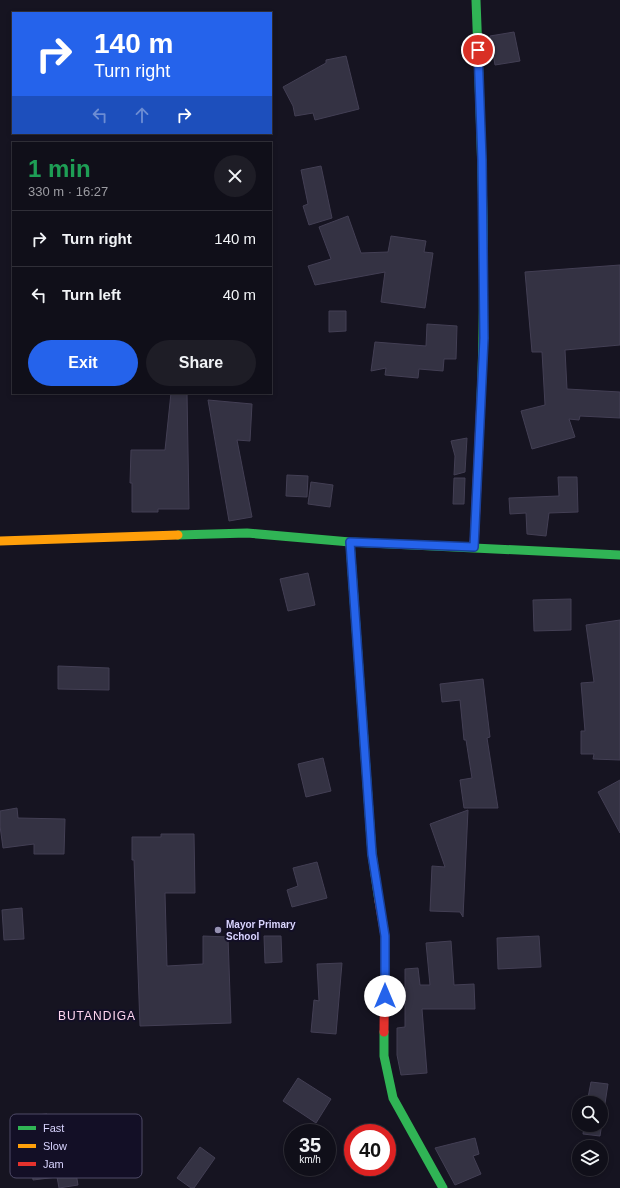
<!DOCTYPE html>
<html lang="en">
<head>
<meta charset="utf-8">
<style>
	:root { --surface:#100f19; --page:#1e1d26; --text:#f1f3f6; --muted:#9c9ca2; --line:#302f38; --accent:#2563eb }
	body { margin:0; font-family:Helvetica,sans-serif; background:var(--page); color:var(--text); height:100vh; display:flex; flex-direction:column; font-size:15px; white-space:nowrap }
	* { box-sizing:border-box; margin:0 }
	p { font-size:13px; color:var(--muted) }
	.icon { flex:none; width:22px; height:22px; fill:none; stroke:currentColor; stroke-width:2; stroke-linecap:round; stroke-linejoin:round }
	.map { position:relative; flex:1; overflow:hidden }
	.details { position:absolute; left:12px; top:142px; width:260px; height:252px; display:flex; flex-direction:column; background:var(--surface); border-radius:0px; box-shadow:0 2px 6px #0003,0 0 0 1px var(--line) }
	.details>* { flex:none }
	.top-card { position:absolute; left:12px; top:12px; width:260px; height:122px; border-radius:0px; box-shadow:0 2px 6px #0003,0 0 0 1px var(--line); background:#2563eb; color:#fff; overflow:hidden }
	.tools { position:absolute; left:572px; top:1096px; display:grid; gap:8px }
	.tools a { display:grid; place-items:center; width:36px; height:36px; border-radius:50%; background:var(--surface); box-shadow:0 2px 6px #0003,0 0 0 1px var(--line); font-size:20px }
	.speed { position:absolute; left:284px; top:1124px; display:flex; gap:8px; font-size:20px; font-weight:700; text-align:center }
	.speed>* { display:grid; place-content:center; width:52px; height:52px; border-radius:50%; background:var(--surface); box-shadow:0 2px 6px #0003,0 0 0 1px var(--line); line-height:1 }
	.speed small { font-size:10px; font-weight:400 }
	.speed .limit { border:6px solid #d22; background:#fff; color:#111 }
	.pin { position:absolute; display:grid; place-items:center; width:34px; height:34px; color:#fff; margin:-17px; border:2px solid #fff; border-radius:50%; box-shadow:0 1px 4px #0007 }
	.me { position:absolute; width:44px; margin:-22px; rotate:0deg; stroke-linejoin:round; filter:drop-shadow(0 0 3px #0008) }
	.turn { display:flex; align-items:center; gap:14px; height:84px; padding:0 16px; font-size:18px }
	.turn .icon { width:52px; height:52px; stroke-width:2.5 }
	.turn b { display:block; font-size:28px; line-height:34px }
	.lanes { display:flex; align-items:center; height:38px; padding:0 16px; background:#0003; justify-content:center; gap:20px; direction:ltr }
	.lanes .off { opacity:.35 }
	.round { display:grid; place-items:center; flex:none; width:42px; height:42px; border-radius:21px; background:var(--page) }
	.head { display:flex; align-items:center; justify-content:space-between; height:68px; padding:0 16px }
	h1 { font-size:24px; font-weight:600; line-height:30px; color:#1e9e55 }
	.cta { display:flex; gap:8px; margin-top:auto; padding:8px 16px }
	.cta a { flex:1; height:46px; border-radius:24px; background:var(--accent); color:#fff; font-size:16px; font-weight:600; line-height:46px; text-align:center }
	.cta a+a { background:var(--page); color:var(--text) }
	ul { padding:0; list-style:none }
	li { display:flex; align-items:center; gap:12px; height:56px; padding:0 16px; border-top:1px solid var(--line) }
	li div { flex:1 }
	li b { display:block; font-size:15px }
	li em { font-style:normal }
	.map>svg:first-child { display:block }
	.building { fill:#343243; stroke:#433f54 }
	.lines { fill:none; stroke-linecap:round; stroke-linejoin:round }
	.fast { stroke:#30b455; stroke-width:9 }
	.slow { stroke:#ff9f0a; stroke-width:9 }
	.jam { stroke:#e5322d; stroke-width:9 }
	.route-casing { stroke:#184099; stroke-width:10 }
	.route { stroke:#2563eb; stroke-width:7 }
	.poi-dot { fill:#9591b1; stroke:#130f26; stroke-width:1.5 }
	.labels { text-anchor:middle; stroke-width:4; stroke-linejoin:round; paint-order:stroke }
	.poi-label { font-size:10px; font-weight:bold; fill:#d9d4ff; stroke:#130f26; text-anchor:start }
	.quarter-label { font-size:12px; letter-spacing:1px; fill:#ffd6f0; stroke:#130f26 }
	.key { fill:#130f26; stroke:#4e4a67; stroke-width:1 }
	.key-label { font-size:11px; fill:#d9d4ff }
</style>
</head>
<body>
<div class="map">
<svg width="620" height="1188" viewBox="0 0 620 1188">
	<rect width="100%" height="100%" fill="#161421"/>
	<path class="building" d="M514,32l6,29 -25,4 -5,-29z
		M346,56l13,53 -44,11 -2,-7 -18,3 -2,-10 -10,-19 43,-24v-3z
		M321,166l11,52 -23,7 -6,-19 5,-2 -7,-34z
		M348,216l13,37 27,-1 3,-16 35,5 -2,11 9,1 -8,55 -44,-6 4,-30 -70,13 -7,-19 23,-7 -12,-32z
		M620,265v80l-55,5 2,39 53,3v26l-40,-2 -1,4 -10,-1 6,18 -43,12 -11,-38 24,-6 -3,-53h-10l-7,-80z
		M329,311h17v20l-17,1z
		M427,324l30,2 -1,33h-12l-1,12 -24,-2 -1,9 -33,-3 1,-7 -15,3 4,-29 51,4z
		M171,393h16l2,116h-31v3h-26v-29h-2l1,-33h34z
		M208,400l44,4 -2,37 -13,-1 15,77 -23,4z
		M467,438l-2,34 -11,3 1,-19 -4,-15z
		M287,475l21,1 -1,21 -21,-1z
		M558,477h19l1,35 -29,1 -3,23 -19,-2 -1,-21 -16,1 -1,-16 50,-2z
		M454,478h11l-1,26h-11z
		M311,482l22,3 -3,22 -22,-3z
		M308,573l7,32 -27,6 -8,-32z
		M571,599v31l-37,1 -1,-31z
		M620,620v140l-27,-1 1,-5h-13v-23h4l-4,-48 13,-1 -8,-57z
		M58,666l51,2v22l-51,-1z
		M483,679l7,58 -3,1 11,70h-34l-4,-28 12,-2 -6,-38h-2l-4,-40 -18,2 -2,-18z
		M323,758l8,33 -25,6 -8,-33z
		M620,780v53l-22,-41z
		M17,808l1,10 47,1 -1,35h-30v-10l-31,4 -3,-22v-15z
		M468,810l-5,107 -3,-5 -30,-1 2,-45 13,1 -15,-43z
		M161,834h33l1,59h-30l2,73 36,-2v-28l25,1 3,86 -91,3 -6,-166h-2v-23h29z
		M317,862l10,36 -35,9 -5,-17 11,-4 -5,-18z
		M22,908l2,31 -20,1 -2,-30z
		M264,936h17l1,26 -17,1z
		M539,936l2,31 -43,2 -1,-31z
		M451,941l3,44 20,-1 1,25h-53l5,64 -26,2 -4,-20v-27l8,-1v-58l13,-1 2,17h10l-4,-42z
		M342,963l-6,71 -25,-2 3,-32 5,1 -2,-37z
		M298,1078l33,21 -15,24 -33,-22z
		M591,1082l17,2 -8,52 -17,-2 1,-9h17v-22h-14z
		M47,1114l3,29 34,-3 4,31 -12,2 2,12 -19,3 -2,-11 -24,3 -8,-64z
		M475,1138l4,16 -6,2 8,18 -26,11 -20,-37z
		M200,1147l15,11 -21,30h-3l-14,-10z"/>
	<g class="lines">
		<path class="fast" d="M476,0c5,133 11,266 5,399
			M178,535l69,-2 103,9 270,13
			M350,542l22,312 7,47
			M384,1032v24l9,42 50,90"/>
		<path class="slow" d="M0,541l178,-6"/>
		<path class="jam" d="M474,547l7,-148
			M379,901l6,35 -1,96"/>
	</g>
	<g class="lines">
		<defs>
			<path id="route" d="M385,996v-60l-13,-82 -22,-312 124,5 10,-209 -2,-178 -4,-110"/>
		</defs>
		<use href="#route" class="route-casing"/>
		<use href="#route" class="route"/>
	</g>
	<circle class="poi-dot" cx="218" cy="930" r="4"/>
	<g class="labels">
		<g class="poi-label">
			<text x="226" y="928">Mayor Primary<tspan x="226" dy="12">School</tspan></text>
		</g>
		<g class="quarter-label">
			<text x="97" y="1020">BUTANDIGA</text>
		</g>
	</g>
	<rect x="10" y="1114" width="132" height="64" rx="6" class="key"/>
	<rect x="18" y="1126" width="18" height="4" fill="#30b455"/>
	<rect x="18" y="1144" width="18" height="4" fill="#ff9f0a"/>
	<rect x="18" y="1162" width="18" height="4" fill="#e5322d"/>
	<g class="key-label">
		<text x="43" y="1132">Fast</text>
		<text x="43" y="1150">Slow</text>
		<text x="43" y="1168">Jam</text>
	</g>
</svg>
<div class="tools">
<a><svg class="icon" aria-label="search" viewBox="0 0 24 24"><circle cx="10" cy="10" r="6"/><path d="M15 15l6 6"/></svg></a>
<a><svg class="icon" aria-label="layers" viewBox="0 0 24 24"><path d="M12 4l9 5-9 5-9-5zM3 14l9 5 9-5"/></svg></a>
</div>
<div class="speed"><div>35<small>km/h</small></div><div class="limit">40</div></div>
<div class="pin" style="left:478px;top:50px;background:#d93025"><svg class="icon" aria-label="arrive" viewBox="0 0 24 24"><path d="M6 21V4h12l-3 4 3 4H6"/></svg></div>
<svg class="me" style="left:385px;top:996px" viewBox="-20 -20 40 40"><circle r="19" fill="#fff"/><path d="M0-13L10 11 0 6-10 11z" fill="#2563eb"/></svg>
<div class="top-card">
<div class="turn"><svg class="icon" aria-label="right" viewBox="0 0 24 24"><path d="M7 20v-9h11M14 6l5 5-5 5"/></svg><div><b>140 m</b>Turn right</div></div>
<div class="lanes"><svg class="icon off" aria-label="left" viewBox="0 0 24 24"><path d="M17 20v-9H6M10 6l-5 5 5 5"/></svg><svg class="icon off" aria-label="ahead" viewBox="0 0 24 24"><path d="M12 20V5M6 11l6-6 6 6"/></svg><svg class="icon" aria-label="right" viewBox="0 0 24 24"><path d="M7 20v-9h11M14 6l5 5-5 5"/></svg></div>
</div>
<section class="details">
<div class="head"><div><h1>1 min</h1><p>330 m · 16:27</p></div><a class="round"><svg class="icon" aria-label="close" viewBox="0 0 24 24"><path d="M6 6l12 12M18 6L6 18"/></svg></a></div>
<ul>
<li><svg class="icon" aria-label="right" viewBox="0 0 24 24"><path d="M7 20v-9h11M14 6l5 5-5 5"/></svg><div><b>Turn right</b></div><em>140 m</em></li>
<li><svg class="icon" aria-label="left" viewBox="0 0 24 24"><path d="M17 20v-9H6M10 6l-5 5 5 5"/></svg><div><b>Turn left</b></div><em>40 m</em></li>
</ul>
<div class="cta"><a>Exit</a><a>Share</a></div>
</section>
</div>
</body>
</html>
